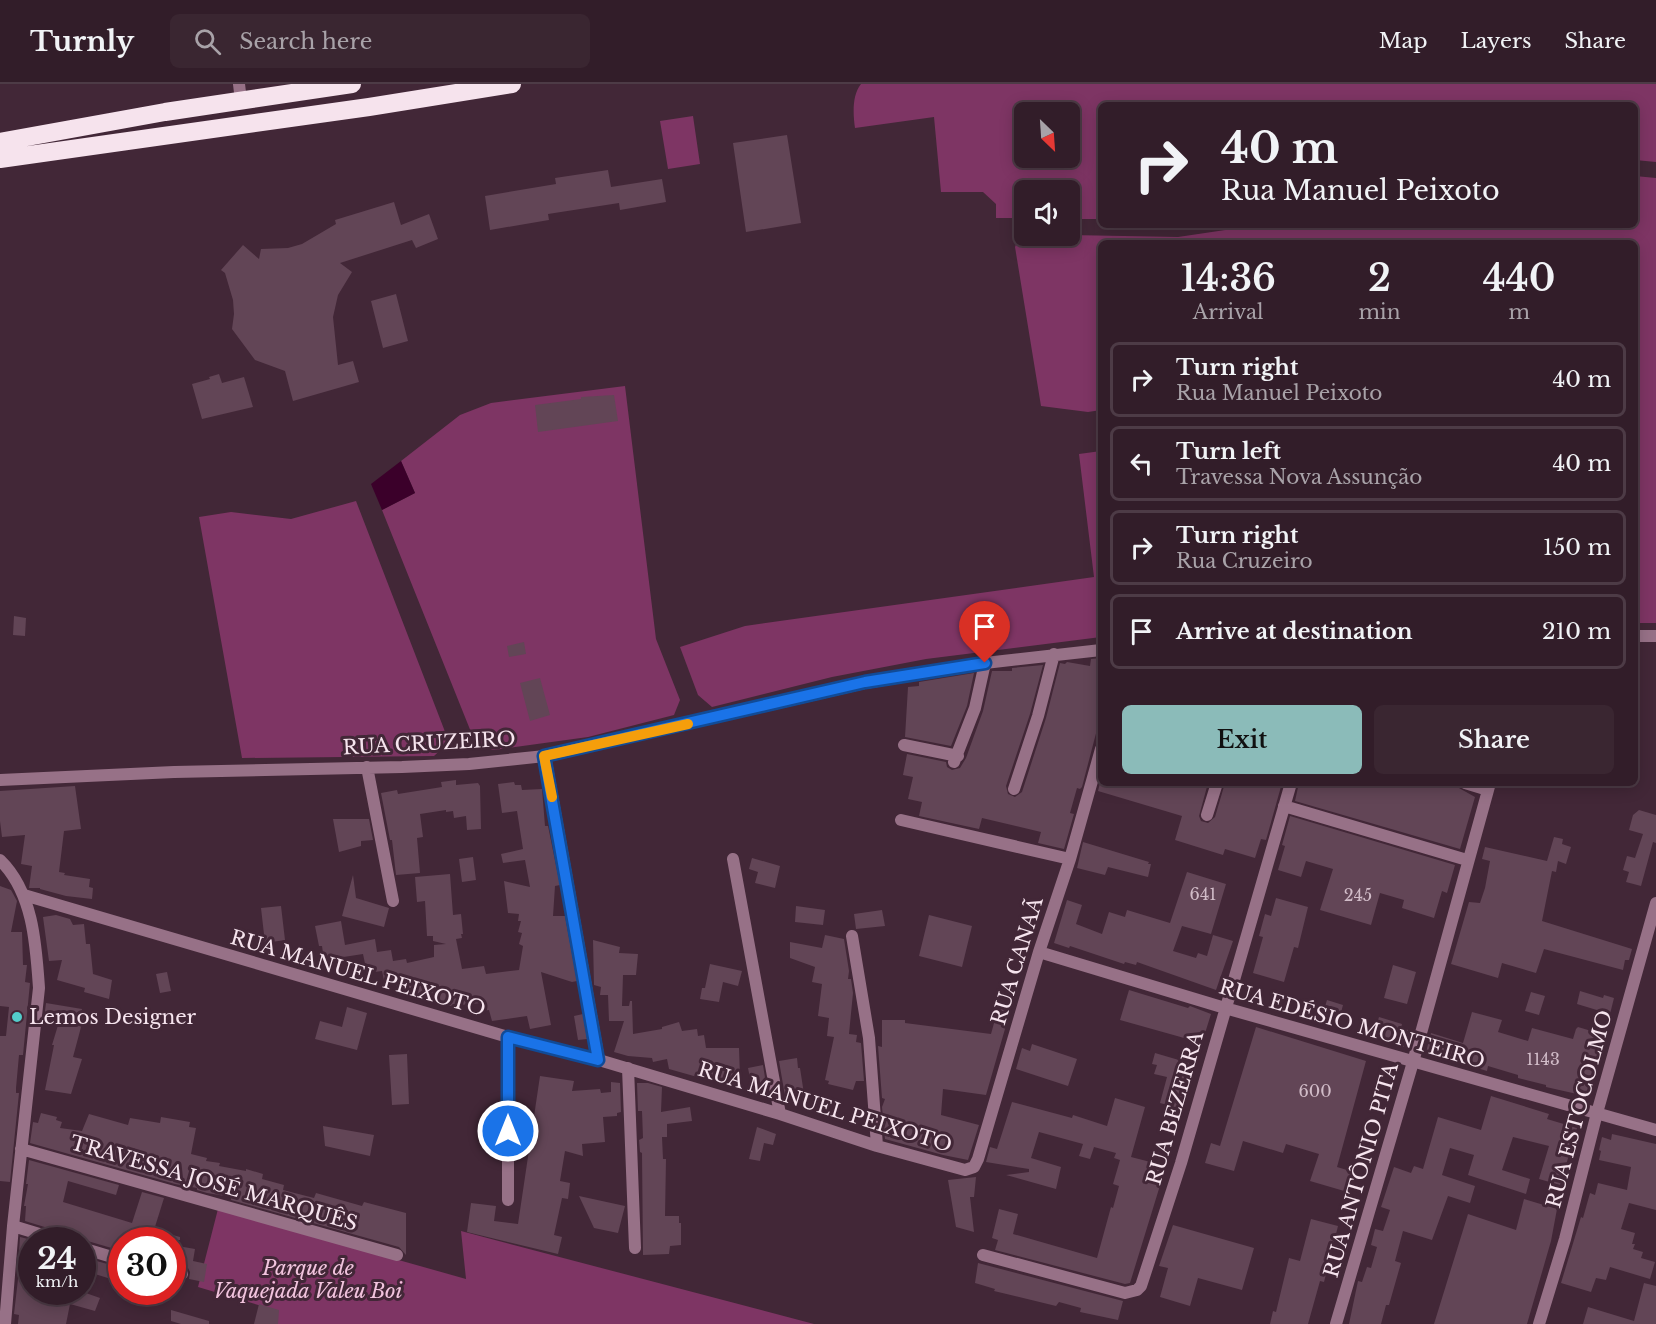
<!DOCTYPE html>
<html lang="en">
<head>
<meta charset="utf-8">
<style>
	:root { --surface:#321d29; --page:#3a2631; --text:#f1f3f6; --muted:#a8a2a8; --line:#4d3b46; --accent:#8bbbb9 }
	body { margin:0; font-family:"Libre Baskerville",serif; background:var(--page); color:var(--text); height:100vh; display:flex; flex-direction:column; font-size:22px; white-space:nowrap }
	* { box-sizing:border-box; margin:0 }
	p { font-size:20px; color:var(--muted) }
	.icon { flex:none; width:33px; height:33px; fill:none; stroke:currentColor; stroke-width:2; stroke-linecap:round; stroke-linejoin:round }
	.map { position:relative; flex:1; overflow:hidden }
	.side { position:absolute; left:1098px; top:156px; width:540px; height:546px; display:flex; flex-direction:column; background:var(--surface); border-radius:9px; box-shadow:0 3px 15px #0003,0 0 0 2px var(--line) }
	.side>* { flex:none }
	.banner { position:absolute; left:1098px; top:18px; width:540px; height:126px; border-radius:9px; box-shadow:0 3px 15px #0003,0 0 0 2px var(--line); background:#321d29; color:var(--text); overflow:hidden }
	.needle { width:39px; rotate:155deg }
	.tools { position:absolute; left:1014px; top:18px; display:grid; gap:12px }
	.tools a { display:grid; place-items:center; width:66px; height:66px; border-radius:9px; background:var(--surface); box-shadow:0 3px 15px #0003,0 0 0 2px var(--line); font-size:30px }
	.speed { position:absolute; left:18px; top:1143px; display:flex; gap:12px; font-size:30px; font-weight:700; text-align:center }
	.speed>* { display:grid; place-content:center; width:78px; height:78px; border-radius:50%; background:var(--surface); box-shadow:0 3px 15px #0003,0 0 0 2px var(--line); line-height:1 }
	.speed small { font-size:15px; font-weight:400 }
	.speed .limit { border:9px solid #d22; background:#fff; color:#111 }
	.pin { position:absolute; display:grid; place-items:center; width:51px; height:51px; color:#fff; margin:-62px -26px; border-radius:50% 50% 50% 0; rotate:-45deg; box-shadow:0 0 6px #0007 }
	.pin .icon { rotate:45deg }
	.me { position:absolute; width:66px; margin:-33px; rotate:0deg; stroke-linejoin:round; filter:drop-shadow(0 0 4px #0008) }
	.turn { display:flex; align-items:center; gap:21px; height:126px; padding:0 24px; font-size:27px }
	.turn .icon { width:78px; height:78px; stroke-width:2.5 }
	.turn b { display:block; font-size:42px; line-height:51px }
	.eta { display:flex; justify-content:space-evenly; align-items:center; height:102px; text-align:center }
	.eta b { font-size:36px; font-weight:600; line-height:42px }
	.cta { display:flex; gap:12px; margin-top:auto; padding:12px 24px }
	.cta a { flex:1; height:69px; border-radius:9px; background:var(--accent); color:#111; font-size:24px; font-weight:600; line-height:69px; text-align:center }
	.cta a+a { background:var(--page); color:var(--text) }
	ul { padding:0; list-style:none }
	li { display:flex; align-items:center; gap:18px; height:75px; margin:0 12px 9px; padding:0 12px; border:3px solid var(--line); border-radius:9px }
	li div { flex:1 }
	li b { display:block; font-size:22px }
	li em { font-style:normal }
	header { display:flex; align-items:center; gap:36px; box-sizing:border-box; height:84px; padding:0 30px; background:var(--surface); border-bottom:2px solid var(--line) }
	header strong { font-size:28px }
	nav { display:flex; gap:33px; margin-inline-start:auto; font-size:21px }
	.search { width:420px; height:54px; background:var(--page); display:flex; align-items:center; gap:15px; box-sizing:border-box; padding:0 21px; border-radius:9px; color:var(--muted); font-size:22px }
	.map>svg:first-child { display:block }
	.green { fill:#7e3564; fill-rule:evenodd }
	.water { fill:#3b002a }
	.building { fill:#624556 }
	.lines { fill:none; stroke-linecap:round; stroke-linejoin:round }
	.street { stroke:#977187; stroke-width:12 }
	.highway { stroke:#f6e3ed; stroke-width:18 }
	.route-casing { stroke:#114b97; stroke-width:15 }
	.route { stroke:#1a73e8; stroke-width:10 }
	.slow { stroke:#f59e0b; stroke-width:10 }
	.poi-dot { fill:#53cdcb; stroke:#422737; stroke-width:2 }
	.labels { text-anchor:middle; stroke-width:6; stroke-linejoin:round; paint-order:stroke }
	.number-label { font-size:16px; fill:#d1bcc8 }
	.street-label { font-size:20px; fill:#f6e4ee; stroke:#422737 }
	.poi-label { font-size:20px; fill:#f6e4ee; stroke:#422737; text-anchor:start }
	.park-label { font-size:20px; font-style:italic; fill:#f2c4de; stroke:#422737 }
</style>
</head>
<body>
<header>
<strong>Turnly</strong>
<div class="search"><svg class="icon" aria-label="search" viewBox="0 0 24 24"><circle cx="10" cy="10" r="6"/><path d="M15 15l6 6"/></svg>Search here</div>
<nav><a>Map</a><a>Layers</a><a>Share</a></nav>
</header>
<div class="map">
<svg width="1656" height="1240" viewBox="0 0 1656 1240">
	<rect width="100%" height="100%" fill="#422737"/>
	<path class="green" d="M861,0h795v78l-21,-2v-55h-534v114h-31v-29h-46v28h-28v-14l-13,-12h-42l-7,-75 -79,11c-2,-14 -3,-33 6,-44zM1070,28v46h-46v-46z
		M693,32l7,48 -32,5 -8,-48z
		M1635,92l21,2v445h-21v-380h-534v167l-13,2 -47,-6 -26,-159 4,-10 7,-1 44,-1 108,2 81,-12h376z
		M625,302l31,253 24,61 -6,15 -86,22 -94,13 -8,-2 -13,-11 -91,-227 33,-17 -14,-32 59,-46 31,-12z
		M1101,367v186l-175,22 -94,18 -120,30 -14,-12 -18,-48 65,-21 349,-49 -15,-123z
		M356,417l93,241 -15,14 -192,2 -43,-241 32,-5 60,7z
		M218,1125l248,70 -5,-48 353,93h-536l-3,-14 -77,-23z"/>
	<path class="water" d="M401,377l14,32 -33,17 -11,-26z"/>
	<path class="building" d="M787,51l14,88 -55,9 -13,-89z
		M608,86l3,17 51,-8 4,23 -46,8 -1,-7 -71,11 1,6 -6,1 -53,9 -5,-34 71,-12 -1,-6z
		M394,118l7,23 28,-11 9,25 -22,9 -4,-8 -72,23 12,9 -14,23 -5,22 5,48 15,-4 6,21 -66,19 -8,-30 -30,-11 -23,-31 2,-15 -1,-14 -8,-27 -4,-3 22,-25 16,14 2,-10 27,-1 14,-4 34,-20 -1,-4z
		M396,210l12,47 -25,7 -12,-47z
		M219,290l3,9 22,-6 9,30 -51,12 -10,-35 18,-5 -1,-2z
		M614,311l4,26 -80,11 -3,-27 46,-6v-2z
		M14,532l12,2 -1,18 -12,-1z
		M524,558l2,12 -17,3 -2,-11z
		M1101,574l-1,60 -18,69 -2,2 -3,-1 -7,25 4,1 -10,35 -26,-6 3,-11 -59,-14 -3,11 -60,-13 3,-14 -14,-3 5,-22 -10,-2 4,-21 39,8 1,5 5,3 8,-2 6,-10 17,-47 9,-40h20v-3l31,-3 -13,49 -24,72 2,8 7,3 7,-5 24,-74 14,-55 5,1 2,-2 23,4 1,-7z
		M974,589l-7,33 -16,40 -46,-9 3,-50 11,-1v-4z
		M540,594l10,37 -20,6 -10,-38z
		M456,696v5l22,-2 2,3 1,43 -14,1 -1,-14 -12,2 -1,-7 -7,1v-2l-26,4 3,23 -6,1 3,35 -24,2 -4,-35h-2l-9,-47 16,-3 1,4 44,-7 -1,-5z
		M514,698l1,3h6l1,5 20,-1 3,37h3l12,59 -5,1 -2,30h12l12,65 -5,1 -31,-10 10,53 -21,4 -3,-13 -35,5 -3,-11 -7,1 -1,-8 -32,3 -1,-5 -13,2 -22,-6 -2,-8 -14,2 -1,-7 -11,1 -3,-14 -15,2 -4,-19 -39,6 -2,-14h-3l-4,-20 26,-5 4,24 30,-6 2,13 14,-2 2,11 13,-2 1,4 27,-6v-12l12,-1 -13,-3v-5h-6l-2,-35 -8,1 -2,-25 35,-3 3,41 8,-1 2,20h-2l1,4 -6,1 6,30 22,-3 2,8 33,-4 4,-24 -4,-2 3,-11 -4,-1 3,-11h-3l1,-7 -11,-1 -4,-32 26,6 -5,-27 -22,3 -2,-9 22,-5 -6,-38 -15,2 -4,-29z
		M1100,699h108l-9,33 2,5 7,2 7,-6 10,-34h57l-16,57 -5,-1 -6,19 -30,-9 -2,6 -48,-15 7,-24 -84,-25z
		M1299,699h151l25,14 -15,52 -165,-48z
		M75,702l6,43 -17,2 -5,41 6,1 -1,2 26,4 -1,8 4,1 -1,11 -26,-3 -26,-7v-1h-11l3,-22 -11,-2 4,-29 -23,2 -2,-16v-30z
		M1639,726l17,5v28l-3,-1 -12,44 -15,-4 3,-10 -6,-2 4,-14 8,2 8,-24 -14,-4 4,-15z
		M1290,732l165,49 -8,28 -5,-2 -8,27 -32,-10 2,-8 -24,-7 -9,32 -51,-15 13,-41 -27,-8 -5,16 -23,-7 7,-24 -3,-1z
		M333,735h36l4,21 -12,1v5l-22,6z
		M1554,753l9,2 -1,5 9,3 -5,17 -8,-3 -2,11 -4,-1 -10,50 90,28 -3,11h-4l-2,10 -79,-21 -8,24 -34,-10 -4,15 -47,-14 18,-62 11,1 5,-15 5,-27 -8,-2 3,-12 62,14z
		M1083,758l66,20 -1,2h3l-3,13 -40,-10 -3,8 -28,-7z
		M473,773l3,23 -14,2 -3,-23z
		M752,774l28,8 -5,22 -20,-5 3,-11 -9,-3z
		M1187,788l39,12 -15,50 -29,-8 -9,25 23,7 2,-5 9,3 6,-21 20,6 -17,49 -79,-28 -1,3 -11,-3 -1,2 -54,-18 -1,2 -15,-5 13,-43 15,5 -6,19 26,10 7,-22 16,5 2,-7 43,13z
		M353,791l3,23 33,10 -5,19 -42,-11z
		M0,802l11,4 6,11 -6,31h11l1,33h4l-2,17 5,1 -7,72h-4l-3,33v5h3l-9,89 -10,-1v-145h6l3,-29 -9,-1z
		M1276,814l32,9 -10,41 -4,-1 -10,35 -31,-9 10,-36 -4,-1 6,-22 6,2z
		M281,822l4,34 -20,3 -4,-35z
		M796,822l29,4 -2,15 -28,-3z
		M882,826l3,16 -29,3 -2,-15z
		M56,831l14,4 3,6 11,-1 2,20h4l3,30 19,6 -3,19 -25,-7 1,-4 -28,-8 5,-20 -13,1 -6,-44z
		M929,831l43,11 -10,41 -43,-11z
		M825,851l19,4 5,32 -1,8h3l2,14 -4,41 8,1 -1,7 5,1 3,38h-8l-3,9 -25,-6 1,-3 -4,-1 9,-43 -7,-1 2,-18 -11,-2 4,-32 -10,-2 3,-15 -25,-9v-16l32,6z
		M593,856l27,7 -1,6 19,1 -2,21h-13l-1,31h7l1,-5h2l1,33 29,-5v-2l17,-5 3,9 15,-2 1,7 6,-1 2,13h33l1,29 -26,1 1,4 -46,-13 -2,-10 -14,3 -1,-4 -24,-2 -14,-4 10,-31h-15l-1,-26h-8l1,-8 -7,-2z
		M710,880l32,7 -4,15 -15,-4 -4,20 -19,-3 2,-11h3z
		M1393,881l23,7 -9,32 -23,-6z
		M167,888l4,19 -11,2 -4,-19z
		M1129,906l59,18 2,-2 21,8 -9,29 -82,-23z
		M1580,907l23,7 1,-3 10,3 -4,16 -33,-10z
		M1531,908l14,4 -6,19 -14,-4z
		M1327,916l16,5 -5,19 -17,-4z
		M46,919l36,6 -1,7h3l-11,41 9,2 -11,35 -26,-4 9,-45h-2l7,-23 -15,-3z
		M999,921l12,3 -25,87 -43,-6 -2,26 38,10 -11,35 -25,-5 -58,-16 -3,-32 3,-8 -3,-1 -4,-52 4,1v-27h23v3l86,11z
		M347,923l20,6 -10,37 -42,-11 5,-18 22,6z
		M1472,928l30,8 -4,12 30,9 4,-13 41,11 3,-10 2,-2 30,9 -7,22 -5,-2 -10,40 -40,-9v-2l-28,-7v-3l-30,-9 -1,5 -10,-3 1,-5 -21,-5 -1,3 -30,-9 5,-19 32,10z
		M583,930l4,25 -9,1 -4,-24z
		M1379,933l23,7 -1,4 7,2 -4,17 -31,-11z
		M1256,943l110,34 -29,106 20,6 -6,20 -41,-12 9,-27 -33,-10 -3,9 -40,-12 -9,30 -29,-8 6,-20 9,3z
		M1032,960l45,15 -9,27 -52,-17 6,-21 8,3z
		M1155,969l34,10 -10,45 -19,-5 7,-26 -13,-3 3,-9 -5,-1z
		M407,970l2,50 -17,1 -3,-50z
		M797,974l1,10h2l4,26 -19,2 -6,-35z
		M763,981l4,25 -14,3 -5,-25z
		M540,992l34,5 -2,10 28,-2 1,4 10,-1v-10l9,1 1,29 -4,1v3l-14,1 2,25 -23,2 1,12 -18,-5 -5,30 10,2 -2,16 -6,-1 -8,37 8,2 -4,17 -91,-22 4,-29 25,3 -2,15 24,3z
		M637,999h11l14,4 -1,25 29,-5 2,14 -25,3v13h-5l1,22h3l-1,57h14v7h2v22l-11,1 -1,8 -26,1 -1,-102 -2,-1 -1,-12 4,-2 -1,-27h-4z
		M1491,1012l58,18 -2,5 30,9 -17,57 -21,-6 10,-33 -36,-9 -11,33 28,9 -4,15 -58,-19 6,-20 -24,-7 -8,27 33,11 -5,17 -22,-7 -16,44 -29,-9 -8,30 6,2 -12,42h-3l-5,19h-32l9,-43 4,1 5,-15 4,1 6,-21 -6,-2 4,-16 8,2 7,-21 -9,-3 13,-40 17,6 3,-7 9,3 15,-52 43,13z
		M1115,1014l30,9 -14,50 35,9 -36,117 -5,1 -130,-34 3,-10 -6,-2 7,-29 19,5 -5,20 84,24 14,-51 2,1 6,-22 -6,-2 7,-24 -6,-2 2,-5 -22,-6 -4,12 -11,-3 4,-12 -44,-12 -8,26 30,9 -5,22 -50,-14 23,-3v-3l-43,-7 4,-15 7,2 15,-47 60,16 1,-3 34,11z
		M41,1029l16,4 -1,3 6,2 -2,6 22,3 7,-17 39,11 2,-7 30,5 1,-6 29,5 -1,5 7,1 -5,26 16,4 -1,3 14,2 -1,3 27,5v-2l17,5 -1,5 22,6 -1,5 31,8 2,-5 46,13 2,-4 42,11v42l-7,-8 -168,-47v-3l-24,-4 -10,-3v-2l-22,-4 -145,-41 3,-21 5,1z
		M323,1042l51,9 -4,21 -45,-10z
		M757,1043l19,7 -3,11 -9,-2 -4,18 -11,-2z
		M1612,1050l44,10v66l-27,-7 -8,26 14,4 -3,11h3l-2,5 10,3 -2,6 14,4 -5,17 -40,-12 -4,13 -10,-2 -5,14 -30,-9 20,-66 2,1 7,-25 5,2 3,-12 29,7 4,-23 -32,-7 2,-9 -2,-1 3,-13 9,3z
		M29,1076l90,25 -3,10 -48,-14 -5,21 69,21 10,-31 22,6 -10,32 26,7v3h-58v11l-38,-11h-17l-2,-5 -4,-3 -36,-11 1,-15h-2l4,-22h-2z
		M976,1093l-2,20h-4l4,35 -18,-5 -8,-47z
		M579,1112l46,10 -7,27 -24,-5z
		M1524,1115l33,10 -6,32 -24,83h-93l34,-110 48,16z
		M1311,1135l27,7 -14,56 -4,-1 -12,43h-38l3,-13 3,1 13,-54 11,3z
		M1173,1141l81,23 -12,42 -44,-12 -8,28 -30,-9 8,-29 -9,-2z
		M20,1153l12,3v52h51l17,6 -5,13 -25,-7 -4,20h-48l1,-9 -5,-1 7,-61 -2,-1z
		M172,1161l23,4 -2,12 14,3 -3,18 -15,-3 1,-7 -2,-4 -16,-4z
		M82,1173l40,11v12l-11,-3v2l-29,-9z
		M978,1179l145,38 -5,19 -38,-8 1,-4 -22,-6 -3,4 -62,-15 1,-2 -20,-6z
		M1644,1199l12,3v38h-73l5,-17 46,14z
		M259,1220l20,6 -1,14h-24z
		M171,1226l38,11v3h-28l-10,-3z"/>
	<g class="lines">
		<path class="street" d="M239,0l2,17
			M1635,552h21
			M904,661l54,11
			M545,672l54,304
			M954,678l21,-54 10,-45
			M367,683l26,134
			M0,696l174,-8 228,-5 67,-3 76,-8 320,-73 120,-20 116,-13
			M1465,699l23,7
			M1014,705l24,-73 16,-62
			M1284,722l183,54
			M1207,731l10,-32
			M901,736l169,39
			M733,775l47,255
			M0,776c33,32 36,84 39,128l-26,238 -8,98
			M24,811l484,142 91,23 181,54 97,32 88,24 9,-3 4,-8 61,-207 31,-93 31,-110
			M852,852l17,102 8,108
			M1039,868l186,56 431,122
			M508,953v163
			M628,984l7,180
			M21,1065l376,106
			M13,1142l46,14
			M82,1164l40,12
			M983,1171l142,38 12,-3 4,-4 40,-123 110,-380
			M172,1188l10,2
			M1336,1240l77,-262 77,-279
			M1539,1240l26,-85 32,-126 59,-210"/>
		<path class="highway" d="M0,58l165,-30 187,-28
			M0,75l369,-52 143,-23"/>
	</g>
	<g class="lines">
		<defs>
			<path id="route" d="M508,1047v-94l90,23 -54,-304 321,-74 120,-19"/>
		</defs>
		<use href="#route" class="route-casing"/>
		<use href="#route" class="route"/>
		<path class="slow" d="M552,713l-8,-41 144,-32"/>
	</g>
	<circle class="poi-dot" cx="17" cy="933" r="6"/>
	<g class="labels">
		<g class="number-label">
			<text x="1203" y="816">641</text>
			<text x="1358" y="817">245</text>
			<text x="1543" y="981">1143</text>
			<text x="1315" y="1013">600</text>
		</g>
		<g class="street-label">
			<text transform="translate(429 659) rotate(-3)" y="7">RUA CRUZEIRO</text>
			<text transform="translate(1017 877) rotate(-73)" y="7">RUA CANAÃ</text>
			<text transform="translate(358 889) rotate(16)" y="7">RUA MANUEL PEIXOTO</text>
			<text transform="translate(1352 940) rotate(16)" y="7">RUA EDÉSIO MONTEIRO</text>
			<text transform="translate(825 1023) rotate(17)" y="7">RUA MANUEL PEIXOTO</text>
			<text transform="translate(1175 1024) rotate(-74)" y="7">RUA BEZERRA</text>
			<text transform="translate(1579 1025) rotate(-75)" y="7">RUA ESTOCOLMO</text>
			<text transform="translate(1361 1086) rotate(-74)" y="7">RUA ANTÔNIO PITA</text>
			<text transform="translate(214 1099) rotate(16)" y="7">TRAVESSA JOSÉ MARQUÊS</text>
		</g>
		<g class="poi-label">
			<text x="29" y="940">Lemos Designer</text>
		</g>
		<g class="park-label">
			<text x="308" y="1191">Parque de<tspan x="308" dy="23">Vaquejada Valeu Boi</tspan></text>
		</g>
	</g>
</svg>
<div class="tools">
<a><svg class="needle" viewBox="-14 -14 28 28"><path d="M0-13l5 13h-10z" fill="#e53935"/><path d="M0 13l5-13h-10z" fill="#a8a2a8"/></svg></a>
<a><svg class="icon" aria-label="sound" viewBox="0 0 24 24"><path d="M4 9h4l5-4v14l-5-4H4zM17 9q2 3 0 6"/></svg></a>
</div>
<div class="speed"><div>24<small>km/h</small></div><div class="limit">30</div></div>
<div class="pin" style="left:985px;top:579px;background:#d93025"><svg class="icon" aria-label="arrive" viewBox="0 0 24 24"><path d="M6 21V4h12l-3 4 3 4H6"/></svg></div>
<svg class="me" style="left:508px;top:1047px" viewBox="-20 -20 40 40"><circle r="17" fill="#1a73e8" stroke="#fff" stroke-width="3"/><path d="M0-11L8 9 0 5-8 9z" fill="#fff"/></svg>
<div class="banner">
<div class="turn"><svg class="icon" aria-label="right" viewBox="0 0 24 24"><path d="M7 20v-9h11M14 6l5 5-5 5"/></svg><div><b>40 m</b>Rua Manuel Peixoto</div></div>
</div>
<section class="side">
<div class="eta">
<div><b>14:36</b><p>Arrival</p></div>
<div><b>2</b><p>min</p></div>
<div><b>440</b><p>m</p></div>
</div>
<ul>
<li><svg class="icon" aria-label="right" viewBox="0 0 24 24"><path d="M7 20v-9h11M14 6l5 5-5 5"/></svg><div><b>Turn right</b><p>Rua Manuel Peixoto</p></div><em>40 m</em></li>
<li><svg class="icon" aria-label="left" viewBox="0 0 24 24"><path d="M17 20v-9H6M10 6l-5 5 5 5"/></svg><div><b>Turn left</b><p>Travessa Nova Assunção</p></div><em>40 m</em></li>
<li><svg class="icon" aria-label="right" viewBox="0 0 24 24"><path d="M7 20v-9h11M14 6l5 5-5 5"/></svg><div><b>Turn right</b><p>Rua Cruzeiro</p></div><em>150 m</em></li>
<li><svg class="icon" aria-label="arrive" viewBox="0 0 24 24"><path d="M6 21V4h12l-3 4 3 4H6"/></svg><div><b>Arrive at destination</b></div><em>210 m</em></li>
</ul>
<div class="cta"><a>Exit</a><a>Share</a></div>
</section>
</div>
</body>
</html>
